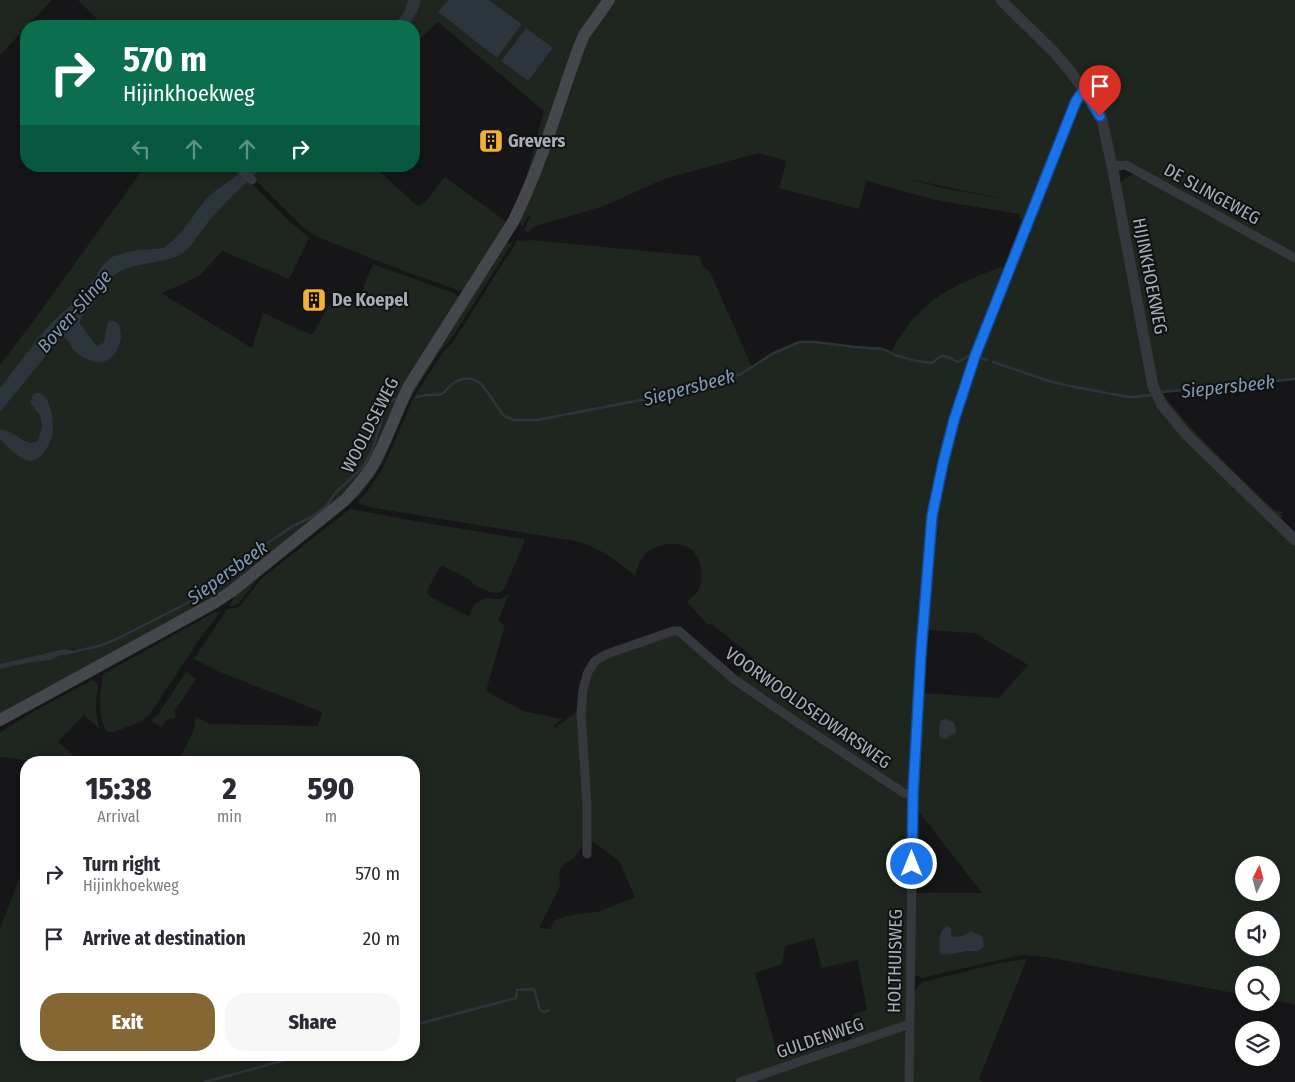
<!DOCTYPE html>
<html lang="en">
<head>
<meta charset="utf-8">
<style>
	:root { --surface:#fff; --page:#f7f7f7; --text:#2b2b33; --muted:#7c7c81; --accent:#856733 }
	body { margin:0; font-family:"Fira Sans Condensed",sans-serif; background:var(--page); color:var(--text); height:100vh; display:flex; flex-direction:column; font-size:19px; white-space:nowrap }
	* { box-sizing:border-box; margin:0 }
	p { font-size:16px; color:var(--muted) }
	.icon { flex:none; width:28px; height:28px; fill:none; stroke:currentColor; stroke-width:2; stroke-linecap:round; stroke-linejoin:round }
	.map { position:relative; flex:1; overflow:hidden }
	.panel { position:absolute; left:20px; top:756px; width:400px; height:305px; display:flex; flex-direction:column; background:var(--surface); border-radius:20px; box-shadow:0 2px 12px #0003 }
	.panel>* { flex:none }
	.hud { position:absolute; left:20px; top:20px; width:400px; height:152px; border-radius:20px; box-shadow:0 2px 12px #0003; background:#0b6e4f; color:#fff; overflow:hidden }
	.needle { width:32px; rotate:6deg }
	.tools { position:absolute; left:1235px; top:856px; display:grid; gap:10px }
	.tools a { display:grid; place-items:center; width:45px; height:45px; border-radius:50%; background:var(--surface); box-shadow:0 2px 12px #0003; font-size:25px }
	.pin { position:absolute; display:grid; place-items:center; width:42px; height:42px; color:#fff; margin:-51px -21px; border-radius:50% 50% 50% 0; rotate:-45deg; box-shadow:0 0 5px #0007 }
	.pin .icon { rotate:45deg }
	.me { position:absolute; width:55px; margin:-28px; rotate:0deg; stroke-linejoin:round; filter:drop-shadow(0 0 4px #0008) }
	.turn { display:flex; align-items:center; gap:18px; height:105px; padding:0 20px; font-size:22px }
	.turn .icon { width:65px; height:65px; stroke-width:2.5 }
	.turn b { display:block; font-size:35px; line-height:42px }
	.lanes { display:flex; align-items:center; height:48px; padding:0 20px; background:#0003; justify-content:center; gap:25px; direction:ltr }
	.lanes .off { opacity:.35 }
	.eta { display:flex; justify-content:space-evenly; align-items:center; height:85px; text-align:center }
	.eta b { font-size:30px; font-weight:800; line-height:35px }
	.cta { display:flex; gap:10px; margin-top:auto; padding:10px 20px }
	.cta a { flex:1; height:58px; border-radius:20px; background:var(--accent); color:#fff; font-size:20px; font-weight:800; line-height:58px; text-align:center }
	.cta a+a { background:var(--page); color:var(--text) }
	ul { padding:0; list-style:none }
	li { display:flex; align-items:center; gap:15px; height:65px; padding:0 20px }
	li div { flex:1 }
	li b { display:block; font-size:19px }
	li em { font-style:normal }
	.map>svg:first-child { display:block }
	.green { fill:#1e261f; fill-rule:evenodd }
	.water { fill:#2c353c }
	.lines { fill:none; stroke-linecap:round; stroke-linejoin:round }
	.stream { stroke:#2c353c; stroke-width:2.5 }
	.minor { stroke:#37383d; stroke-width:9 }
	.tertiary { stroke:#37383d; stroke-width:11 }
	.secondary { stroke:#45474d; stroke-width:12 }
	.route-casing { stroke:#114b97; stroke-width:12 }
	.route { stroke:#1a73e8; stroke-width:9 }
	.labels { text-anchor:middle; stroke-width:4; stroke-linejoin:round; paint-order:stroke }
	.poi-label { font-size:18px; font-weight:bold; fill:#a8adb8; stroke:#111113; text-anchor:start }
	.street-label { font-size:18px; fill:#a8adb8; stroke:#111113 }
	.water-label { font-size:19px; font-style:italic; fill:#7f9bb3; stroke:#111113 }
</style>
</head>
<body>
<div class="map">
<svg width="1295" height="1082" viewBox="0 0 1295 1082">
	<rect width="100%" height="100%" fill="#161618"/>
	<path class="green" d="M0,0h52l-52,55z
		M78,0h330l-4,12 -11,14h-289z
		M421,0h27l-10,12 59,46 25,-34 -33,-24h806v256l-174,-97 -1,23 11,-7h11l153,86v118l-133,14c33,43 73,79 111,116l11,4 -4,1 3,3 -5,1c-20,-20 -41,-39 -61,-59 -23,-21 -49,-44 -61,-73l-36,-191 -1,26 30,161c9,37 53,72 80,97 22,21 44,43 66,65v461l-24,-5v-25h-27v20l-198,-38 -24,-2 -19,4 -81,19 -9,-4 1,-81h68l-66,-85 5,-115 78,5 29,-33 -54,-32 -49,-3 10,-115 10,-50 12,-45 27,-82 53,-132 -8,-2 1,3c-32,83 -72,170 -91,257 -9,45 -13,89 -17,135 -5,62 -8,125 -12,188l-7,2 -165,-112 15,-20 -40,-32 -6,-1 -20,-22c3,-3 9,-7 11,-11 7,-12 4,-32 -6,-41 -14,-11 -40,-7 -50,8 -4,5 -5,12 -7,18 -18,-16 -36,-29 -60,-35l-195,-32 -18,-4 -4,-3 11,-13 14,-21 31,-71 29,-45 12,-13 62,-98 13,-1 169,16 4,10 7,6 42,95 21,-13 26,-11h21l66,6 5,2c8,-13 16,-26 27,-37 23,-25 56,-37 87,-48l17,-47 -3,-1 1,-3 -1,-1 -79,-13 -74,-20 -7,28 -80,-21 8,-27 -29,-8 -94,26 -60,27 -69,20 -3,2 -3,5 -5,-3 7,-14h-3l-6,11 -3,-8 -4,1 29,-109 -106,-89 -24,22v-18h-6l9,-14zM526,28l27,20 -25,33 -27,-20zM909,179l99,21 -66,-12zM943,719h3l8,3 2,8 -1,4 -6,2 -2,3h-6c-3,-5 -4,-16 2,-20zM1244,865h27v27h-27zM1244,920h27v28h-27zM947,925l4,3v8c8,2 14,-1 20,-5l6,3h3l3,4 1,8 -4,4 -3,1h-10l-13,3 -12,1 -2,-3c-1,-11 -3,-20 7,-27z
		M145,166h89l6,7 -24,17 -12,11 -21,29 -10,10 -11,8 -11,1 -49,17 -10,16 -11,14 -29,26 -16,19 -36,47v-23l38,-50z
		M264,166h110l41,38 4,2 5,-3 21,-26 63,46 -44,67h-7l-77,-28 -62,-25 -14,-9 -52,-51z
		M248,180l39,39 22,19 -20,41 -67,-28 -21,23 -18,10 -22,9 91,55 11,-35 49,22 23,-40 22,8 16,-39 80,29 5,3 1,4 -84,154 -21,31 -128,105 -226,125v-46l34,-7 17,-2 8,-4 16,-3v-4h-11l-64,15v-224l20,17 13,3c23,-14 23,-37 15,-60l-11,11c4,7 6,15 4,23 -4,21 -24,0 -33,-3 -3,-1 -5,-1 -8,-1v-18l60,-73 2,-2h4l4,8 38,15 10,-11 -9,-28 -2,4 -3,17 -6,4 -3,-2 -15,-21c1,-7 9,-12 13,-19 5,-8 10,-19 17,-26 14,-15 52,-17 71,-24 10,-7 16,-18 23,-27 14,-17 29,-32 44,-47z
		M513,242l-60,94 -4,6 -8,8 -31,49 -28,65 -8,13 -18,23 -1,-5 49,-91 100,-160z
		M343,507l3,1 -88,70 -19,25 -5,3h-5l10,-17z
		M350,509l70,13 104,17v4l-19,44 -3,4 -5,2 -7,-1 -16,-7 -5,-6 -26,-13 -4,2 -12,23 2,5 40,20 6,-13 11,-5 14,1 9,-5 -11,27 7,4 -19,66 37,20 39,8 -9,7 2,2 24,-18 6,87 -1,47 -9,13 -13,9 -3,7 1,13 -21,42 11,1 4,-8 9,-4 15,-3 20,-2 37,-15 -16,-36 -28,-21 -8,-128 6,-35 8,-14 8,-5 70,-24 216,155 18,12 -1,214 -3,6 -4,4 -46,16 -6,-5 -5,-8 12,-3 -3,-11 14,-4 -9,-50 -36,8 -8,-30 -29,8 -3,18 -27,9 24,86 64,-21v3l-3,5 -108,36h-732v-153l26,-68v194h388v-293h-236l16,-32 2,-13 14,7 108,2 4,-14 -105,-41 -23,-12 33,-50 9,-1 5,-3 21,-27z
		M221,611l-20,26 -51,77 -8,7 -28,11h-5l-3,-2c-9,-17 -6,-37 -3,-56l112,-62z
		M186,672l10,7 -21,31v8l-8,1 -6,9 -10,-7 8,-8z
		M92,680l4,2 2,3 -2,19 1,16 3,9 -16,-14 -26,27 22,19 -3,1h-36l-41,-5v-25l38,-23z
		M1027,959l-48,120 3,3h-70l1,-89 9,-11 78,-19z
		M902,1030l6,6 -1,46h-159z"/>
	<path class="water" d="M408,0h13l-4,12 -9,14h-15l11,-14z
		M448,0h41l33,24 -25,34 -59,-46z
		M526,28l27,20 -25,33 -27,-20z
		M247,166h17c-15,14 -30,28 -44,43 -6,6 -12,13 -17,20 -7,8 -13,21 -23,26 -20,10 -50,6 -68,22 -7,5 -12,17 -17,25 -5,7 -14,13 -15,21l15,21 3,2 6,-4 3,-17 2,-4c22,-5 13,55 -22,38 -4,-1 -7,-3 -10,-6 -5,-4 -7,-10 -11,-15l-4,-1 -2,2 -60,73v-24l36,-47 16,-19 29,-26 11,-14 10,-16 10,-9 19,-6 32,-3 10,-8 10,-10 21,-29 12,-11 24,-17z
		M36,393h4c12,6 15,31 12,43 -2,9 -12,26 -23,25 -11,-2 -21,-15 -29,-21v-10c3,0 6,0 8,1 11,4 18,16 30,10l4,-15 -2,-10 -10,-14 3,-7z
		M64,649l14,2 -2,2 -17,3 -8,4 -17,2 -34,7v-5z
		M943,719h3l8,3 2,8 -1,4 -6,2 -2,3h-6c-3,-5 -4,-16 2,-20z
		M947,925l4,3v8c8,2 14,-1 20,-5l6,3h3l3,4 1,8 -4,4 -3,1h-10l-13,3 -12,1 -2,-2c-1,-12 -3,-20 7,-28z"/>
	<g class="lines">
		<path class="stream" d="M979,357l8,3
			M993,362l56,19 21,5 58,11h7l16,-2
			M1162,392l133,-13
			M417,397c4,-1 8,-2 12,-2 5,-1 8,1 13,-1 3,-2 5,-5 8,-8 11,-10 23,-10 33,0l21,30 10,4h23l151,-29 53,-17 31,-20 27,-12h16l40,5 28,2 12,6 21,6 16,2 9,-7h2l8,2 4,3 3,1 12,-7
			M76,651l23,-5 20,-8 80,-41 55,-45 39,-26 19,-9 15,-12 9,-13 26,-24 6,-10 5,-10 13,-43 9,-6
			M414,1025l102,-27 1,-8 17,-1 6,21 4,2 5,-2
			M205,1082l99,-27"/>
		<path class="minor" d="M1112,166l14,-1 169,93
			M241,170l11,10
			M587,854v-49l-6,-92 2,-24 5,-17 7,-11 12,-7 66,-23h6l56,49 63,43 106,70 9,2
			M740,1082l170,-58
			M909,1082l4,-287 8,-143 11,-136 11,-53 11,-43 21,-64 101,-255 8,-11"/>
		<path class="tertiary" d="M1001,0l53,52 16,19 14,19 18,30 10,46 41,220 9,19 25,30 108,105"/>
		<path class="secondary" d="M0,720l214,-117 18,-12 114,-92c10,-11 19,-21 27,-34 14,-25 23,-53 36,-79l104,-164c28,-56 45,-117 66,-175l5,-12 25,-35"/>
	</g>
	<g class="lines">
		<defs>
			<path id="route" d="M912,864l1,-69 8,-143 11,-136 11,-53 11,-43 21,-64 101,-255 8,-11 16,26"/>
		</defs>
		<use href="#route" class="route-casing"/>
		<use href="#route" class="route"/>
	</g>
	<defs>
		<symbol id="building-square" viewBox="-11 -11 22 22"><rect x="-9" y="-9" width="18" height="18" rx="4" fill="#f2b134" stroke="#111113"/><path d="M-4-6H4V6H1V3H-1V6H-4ZM-2.5-4.3h1.7v1.8h-1.7ZM.8-4.3h1.7v1.8H.8ZM-2.5-1h1.7V.8h-1.7ZM.8-1h1.7V.8H.8Z" fill="#111"/></symbol>
	</defs>
	<g fill-rule="evenodd">
		<use href="#building-square" x="477" y="127" width="28" height="28"/>
		<use href="#building-square" x="300" y="286" width="28" height="28"/>
	</g>
	<g class="labels">
		<g class="poi-label">
			<text x="508" y="147">Grevers</text>
			<text x="332" y="306">De Koepel</text>
		</g>
		<g class="street-label">
			<text transform="translate(1212 194) rotate(29)" y="6">DE SLINGEWEG</text>
			<text transform="translate(1150 276) rotate(79)" y="6">HIJINKHOEKWEG</text>
			<text transform="translate(370 425) rotate(-63)" y="6">WOOLDSEWEG</text>
			<text transform="translate(808 708) rotate(35)" y="6">VOORWOOLDSEDWARSWEG</text>
			<text transform="translate(895 961) rotate(-89)" y="6">HOLTHUISWEG</text>
			<text transform="translate(820 1038) rotate(-19)" y="6">GULDENWEG</text>
		</g>
		<g class="water-label">
			<text transform="translate(74 311) rotate(-49)" y="7">Boven-Slinge</text>
			<text transform="translate(1228 386) rotate(-6)" y="7">Siepersbeek</text>
			<text transform="translate(689 387) rotate(-15)" y="7">Siepersbeek</text>
			<text transform="translate(227 572) rotate(-36)" y="7">Siepersbeek</text>
		</g>
	</g>
</svg>
<div class="tools">
<a><svg class="needle" viewBox="-14 -14 28 28"><path d="M0-13l5 13h-10z" fill="#e53935"/><path d="M0 13l5-13h-10z" fill="#7c7c81"/></svg></a>
<a><svg class="icon" aria-label="sound" viewBox="0 0 24 24"><path d="M4 9h4l5-4v14l-5-4H4zM17 9q2 3 0 6"/></svg></a>
<a><svg class="icon" aria-label="search" viewBox="0 0 24 24"><circle cx="10" cy="10" r="6"/><path d="M15 15l6 6"/></svg></a>
<a><svg class="icon" aria-label="layers" viewBox="0 0 24 24"><path d="M12 4l9 5-9 5-9-5zM3 14l9 5 9-5"/></svg></a>
</div>
<div class="pin" style="left:1100px;top:116px;background:#d93025"><svg class="icon" aria-label="arrive" viewBox="0 0 24 24"><path d="M6 21V4h12l-3 4 3 4H6"/></svg></div>
<svg class="me" style="left:912px;top:864px" viewBox="-20 -20 40 40"><circle r="17" fill="#1a73e8" stroke="#fff" stroke-width="3"/><path d="M0-11L8 9 0 5-8 9z" fill="#fff"/></svg>
<div class="hud">
<div class="turn"><svg class="icon" aria-label="right" viewBox="0 0 24 24"><path d="M7 20v-9h11M14 6l5 5-5 5"/></svg><div><b>570 m</b>Hijinkhoekweg</div></div>
<div class="lanes"><svg class="icon off" aria-label="left" viewBox="0 0 24 24"><path d="M17 20v-9H6M10 6l-5 5 5 5"/></svg><svg class="icon off" aria-label="ahead" viewBox="0 0 24 24"><path d="M12 20V5M6 11l6-6 6 6"/></svg><svg class="icon off" aria-label="ahead" viewBox="0 0 24 24"><path d="M12 20V5M6 11l6-6 6 6"/></svg><svg class="icon" aria-label="right" viewBox="0 0 24 24"><path d="M7 20v-9h11M14 6l5 5-5 5"/></svg></div>
</div>
<section class="panel">
<div class="eta">
<div><b>15:38</b><p>Arrival</p></div>
<div><b>2</b><p>min</p></div>
<div><b>590</b><p>m</p></div>
</div>
<ul>
<li><svg class="icon" aria-label="right" viewBox="0 0 24 24"><path d="M7 20v-9h11M14 6l5 5-5 5"/></svg><div><b>Turn right</b><p>Hijinkhoekweg</p></div><em>570 m</em></li>
<li><svg class="icon" aria-label="arrive" viewBox="0 0 24 24"><path d="M6 21V4h12l-3 4 3 4H6"/></svg><div><b>Arrive at destination</b></div><em>20 m</em></li>
</ul>
<div class="cta"><a>Exit</a><a>Share</a></div>
</section>
</div>
</body>
</html>
